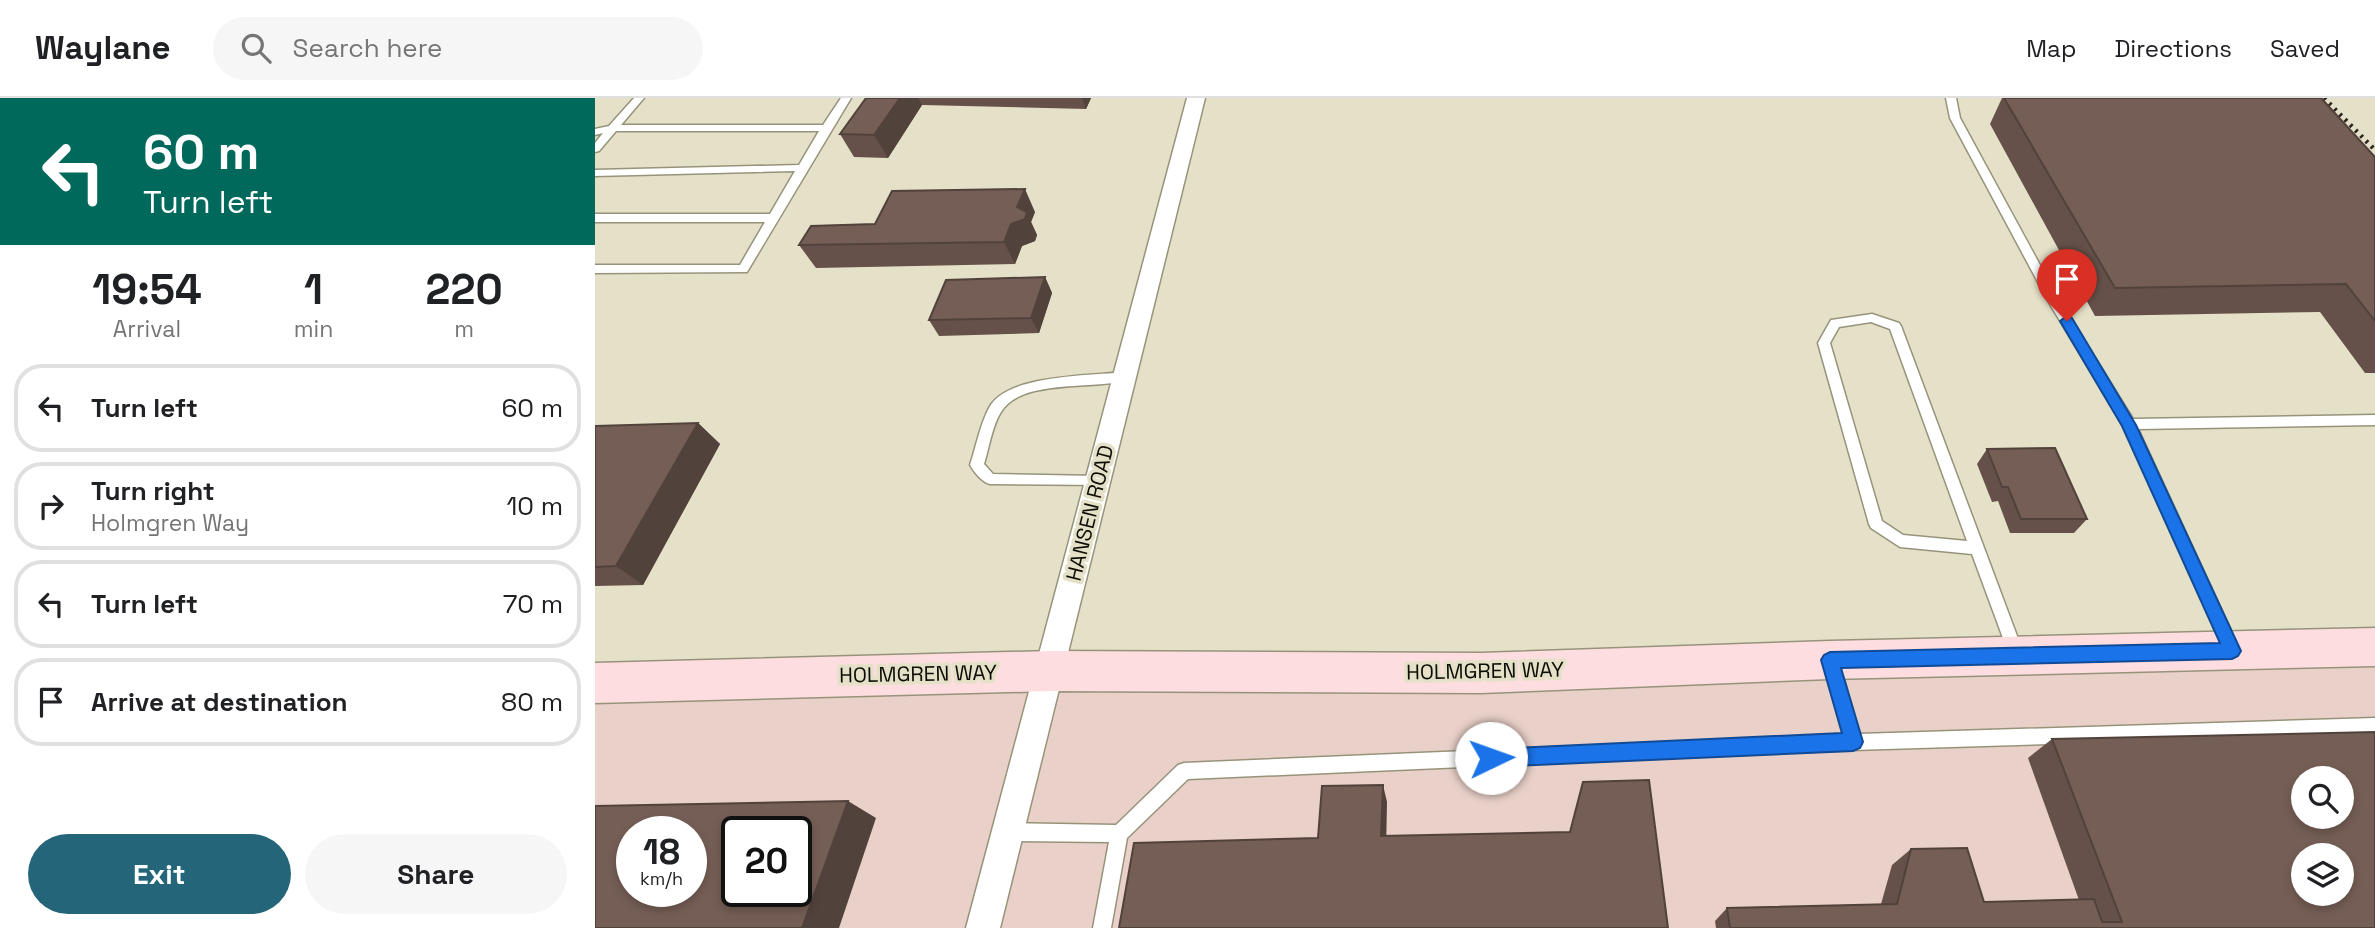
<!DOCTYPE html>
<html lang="en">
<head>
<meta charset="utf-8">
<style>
	:root { --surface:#fff; --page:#f6f6f6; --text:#202124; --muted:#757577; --line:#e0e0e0; --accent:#25657a }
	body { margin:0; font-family:"Space Grotesk",sans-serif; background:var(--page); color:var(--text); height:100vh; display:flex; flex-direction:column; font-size:26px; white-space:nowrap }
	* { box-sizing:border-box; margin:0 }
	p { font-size:23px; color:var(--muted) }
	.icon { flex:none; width:38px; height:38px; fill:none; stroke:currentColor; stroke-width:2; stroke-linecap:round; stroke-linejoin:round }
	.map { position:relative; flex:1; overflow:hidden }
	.details { display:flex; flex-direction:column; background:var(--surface); width:595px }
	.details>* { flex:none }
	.guide { background:#00695c; color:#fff; overflow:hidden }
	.tools { position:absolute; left:1696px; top:668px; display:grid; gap:14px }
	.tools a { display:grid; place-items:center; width:63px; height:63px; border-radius:50%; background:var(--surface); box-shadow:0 4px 10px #0003; font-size:35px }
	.speed { position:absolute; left:21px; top:718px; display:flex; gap:14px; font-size:35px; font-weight:700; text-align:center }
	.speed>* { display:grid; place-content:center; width:91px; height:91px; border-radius:50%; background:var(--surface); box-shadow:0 4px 10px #0003; line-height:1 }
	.speed small { font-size:18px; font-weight:400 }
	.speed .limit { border:4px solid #111; border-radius:10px; background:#fff; color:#111 }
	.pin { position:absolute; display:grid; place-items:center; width:60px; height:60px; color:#fff; margin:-72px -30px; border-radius:50% 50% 50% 0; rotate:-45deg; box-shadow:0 0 7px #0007 }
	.pin .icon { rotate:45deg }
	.me { position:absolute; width:77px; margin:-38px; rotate:87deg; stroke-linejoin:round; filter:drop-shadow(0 0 5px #0008) }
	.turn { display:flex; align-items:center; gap:24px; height:147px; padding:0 28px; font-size:32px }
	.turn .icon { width:91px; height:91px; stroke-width:2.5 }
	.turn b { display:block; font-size:49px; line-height:60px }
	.eta { display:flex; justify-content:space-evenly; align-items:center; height:119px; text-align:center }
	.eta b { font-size:42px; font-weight:800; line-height:49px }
	.button { display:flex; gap:14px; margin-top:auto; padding:14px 28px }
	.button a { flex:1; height:80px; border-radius:42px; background:var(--accent); color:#fff; font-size:28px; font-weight:800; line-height:80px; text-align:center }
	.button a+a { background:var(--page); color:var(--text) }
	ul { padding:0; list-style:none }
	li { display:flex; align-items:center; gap:21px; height:88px; margin:0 14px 10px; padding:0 14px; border:4px solid var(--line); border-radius:28px }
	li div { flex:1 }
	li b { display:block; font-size:26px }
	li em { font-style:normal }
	header { display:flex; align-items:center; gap:42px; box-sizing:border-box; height:98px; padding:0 35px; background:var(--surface); border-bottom:2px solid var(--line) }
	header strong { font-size:33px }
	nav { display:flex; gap:38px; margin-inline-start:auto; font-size:24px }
	.search { width:490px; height:63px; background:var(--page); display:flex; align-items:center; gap:18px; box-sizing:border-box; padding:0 24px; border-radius:38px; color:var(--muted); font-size:26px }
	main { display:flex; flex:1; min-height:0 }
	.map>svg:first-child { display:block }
	.commercial { fill:#e9d0c8; fill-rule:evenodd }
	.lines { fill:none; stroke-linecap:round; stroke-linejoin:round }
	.lane-casing { stroke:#97937b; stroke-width:3 }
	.street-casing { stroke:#97937b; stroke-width:3 }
	.secondary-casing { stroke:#97937b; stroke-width:3 }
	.lane { fill:#fff; fill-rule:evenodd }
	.street { fill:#fff; fill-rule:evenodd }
	.secondary { fill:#fddddf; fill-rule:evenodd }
	.rail { stroke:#29271d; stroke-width:4.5; stroke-dasharray:2.5 5; stroke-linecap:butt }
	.wall { fill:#655149 }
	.shaded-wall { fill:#52423c }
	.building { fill:#755e55; stroke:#52423c; stroke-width:2; fill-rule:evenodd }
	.route { fill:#1a73e8; stroke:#114b97; stroke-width:2 }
	.labels { text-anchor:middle; stroke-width:7; stroke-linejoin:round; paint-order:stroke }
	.street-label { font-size:21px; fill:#0f0e06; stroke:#e5e1c8 }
</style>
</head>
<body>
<header>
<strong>Waylane</strong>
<div class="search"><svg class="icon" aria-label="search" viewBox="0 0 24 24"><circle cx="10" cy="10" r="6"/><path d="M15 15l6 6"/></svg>Search here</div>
<nav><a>Map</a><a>Directions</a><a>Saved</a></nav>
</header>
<main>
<section class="details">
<div class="guide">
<div class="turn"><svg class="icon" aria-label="left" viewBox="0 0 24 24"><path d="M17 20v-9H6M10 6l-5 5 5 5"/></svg><div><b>60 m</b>Turn left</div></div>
</div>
<div class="eta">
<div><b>19:54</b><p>Arrival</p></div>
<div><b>1</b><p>min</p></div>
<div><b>220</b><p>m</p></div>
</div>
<ul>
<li><svg class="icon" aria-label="left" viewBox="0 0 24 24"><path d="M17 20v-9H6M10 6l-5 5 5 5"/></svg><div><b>Turn left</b></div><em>60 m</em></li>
<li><svg class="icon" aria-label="right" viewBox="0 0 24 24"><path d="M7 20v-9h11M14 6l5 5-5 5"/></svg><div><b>Turn right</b><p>Holmgren Way</p></div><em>10 m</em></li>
<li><svg class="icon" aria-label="left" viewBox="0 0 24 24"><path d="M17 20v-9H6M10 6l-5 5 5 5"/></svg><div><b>Turn left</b></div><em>70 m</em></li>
<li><svg class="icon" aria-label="arrive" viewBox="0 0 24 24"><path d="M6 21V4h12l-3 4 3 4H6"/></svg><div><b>Arrive at destination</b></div><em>80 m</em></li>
</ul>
<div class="button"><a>Exit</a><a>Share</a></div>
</section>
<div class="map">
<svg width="1780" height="830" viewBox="0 0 1780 830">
	<rect width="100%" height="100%" fill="#e5e1c8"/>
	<path class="commercial" d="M1780,549v281h-1780v-245zM1708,681h38v38h-38zM37,733h59v60h-59zM142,733h59v60h-59zM1708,758h38v38h-38z"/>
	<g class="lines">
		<defs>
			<path id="lane" d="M39,0h10l-23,27h202l18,-27h10l-104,174 -152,1v-8h145l25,-43h-170v-8h175l25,-43 -200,5v-6l204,-5 20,-34h-203l-17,20 -4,1v-9l8,-10 -8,2v-6l14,-3z
				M1351,0h10l4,20 99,182 74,119 242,-4v10l-237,4 101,219 -3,5 -5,2 -5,-2 -103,-228 -75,-124 -98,-183z
				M1277,216l27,9 2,3 122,326 -3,5 -5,2 -5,-2 -38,-103 -72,-7 -29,-19 -2,-4 -51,-181 13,-23zM1276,224l19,7 77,212 -64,-6 -21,-14 -52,-178 9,-16z
				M530,274l4,2 2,3 -2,3c-34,10 -108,-2 -128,32 -9,14 -12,36 -17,52l9,10 105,2 5,1 2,4 -2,4 -113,-1c-8,-2 -16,-12 -20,-19 6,-18 10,-40 19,-57 18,-34 101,-32 136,-36z
				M1236,557l5,2 3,5 20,72 516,-16v16l-522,16 -665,29 -61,59 -16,90h-18l16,-86 -102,-1 -6,-3 -3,-6 3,-6 6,-3 109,2 62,-60 6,-2 659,-28 -20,-73 3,-5z"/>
			<path id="street" d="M592,0h18l-205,830h-34z"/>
			<path id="secondary" d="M1780,530v38l-545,13 -349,14 -430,-2 -456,12v-40l456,-12 430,2 349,-12z"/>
		</defs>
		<use href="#lane" class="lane-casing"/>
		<use href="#street" class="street-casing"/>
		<use href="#secondary" class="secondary-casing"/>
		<use href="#lane" class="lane"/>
		<use href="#street" class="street"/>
		<use href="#secondary" class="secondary"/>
		<path class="rail" d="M1729,0l51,52"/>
	</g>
	<path class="wall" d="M271,0h225l-5,11 -164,-4 -34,53 -34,-1 -14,-23z
		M1407,0h319l54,59v216h-10l-45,-61 -225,4 -105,-192z
		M440,114l-4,10 6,13 -2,6 -13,5 -7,18 -199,4 -17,-23z
		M450,179l7,16 -13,40 -100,3 -10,-16z
		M103,325l22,21 -77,141 -48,1v-160z
		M1392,351l100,70 -13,14h-64l-12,-32 -6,1 -15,-38z
		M1457,641l323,189h-659l-1,-7 12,-13 154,-4 11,-39 19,-16 73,53 95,-2 -51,-142z"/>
	<path class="shaded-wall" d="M305,0h18l4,7 -34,53 -14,-23z
		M487,0h9l-5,11z
		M430,91l10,23 -4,10 6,13 -2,6 -13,5 -7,18 -11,-22z
		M450,179l7,16 -13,40 -8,-15z
		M103,325l22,21 -77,141 -27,-19z
		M788,687l4,17 -1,50 -5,-16z
		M253,703l28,17 -37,110h-37z"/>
	<path class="building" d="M271,0h34l-26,37 -34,-1z
		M1409,0h317l54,59v164l-29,-37 -231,4z
		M430,91l-8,18 10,5 -2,7 -14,5 -7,18 -205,3 12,-19 64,-2 17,-33z
		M450,179l-14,41 -102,2 17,-40z
		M103,325l-82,143 -21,1v-141z
		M1460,350l32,71h-66l-13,-32h-6l-15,-38z
		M1780,634v196h-645l-3,-20 170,-4 14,-55 56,-1 17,54 110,-3 8,23h20l-70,-183zM1708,681h38v38h-38zM1708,758h38v38h-38z
		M1054,682l19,148h-549l15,-85 184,-5 4,-52 61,-1 -2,51 189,-4 13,-50z
		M253,703l-46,127h-207v-122zM37,733h59v60h-59zM142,733h59v60h-59z"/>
	<path class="route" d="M1472,218l5,2 64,107 105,226 -3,5 -6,3 -391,9 22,74 -3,6 -7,3 -362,16 -7,-3 -2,-6 2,-7 7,-2 351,-16 -21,-73 3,-5 6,-3 390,-9 -98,-217 -62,-105z"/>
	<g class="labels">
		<g class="street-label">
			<text transform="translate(495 415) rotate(-76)" y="7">HANSEN ROAD</text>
			<text transform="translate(890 573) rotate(-1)" y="7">HOLMGREN WAY</text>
			<text transform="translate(323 576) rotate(-1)" y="7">HOLMGREN WAY</text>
		</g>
	</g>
</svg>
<div class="tools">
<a><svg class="icon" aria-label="search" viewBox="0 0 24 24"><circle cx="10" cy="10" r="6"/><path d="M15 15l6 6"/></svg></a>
<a><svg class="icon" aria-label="layers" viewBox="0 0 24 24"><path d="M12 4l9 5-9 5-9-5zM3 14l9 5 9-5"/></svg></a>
</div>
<div class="speed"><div>18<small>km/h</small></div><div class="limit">20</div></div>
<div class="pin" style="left:1472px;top:223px;background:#d93025"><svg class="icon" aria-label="arrive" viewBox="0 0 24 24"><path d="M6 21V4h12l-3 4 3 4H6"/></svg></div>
<svg class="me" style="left:896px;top:660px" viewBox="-20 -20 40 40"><circle r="19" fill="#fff"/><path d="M0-13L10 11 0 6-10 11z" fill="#1a73e8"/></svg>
</div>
</main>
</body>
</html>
